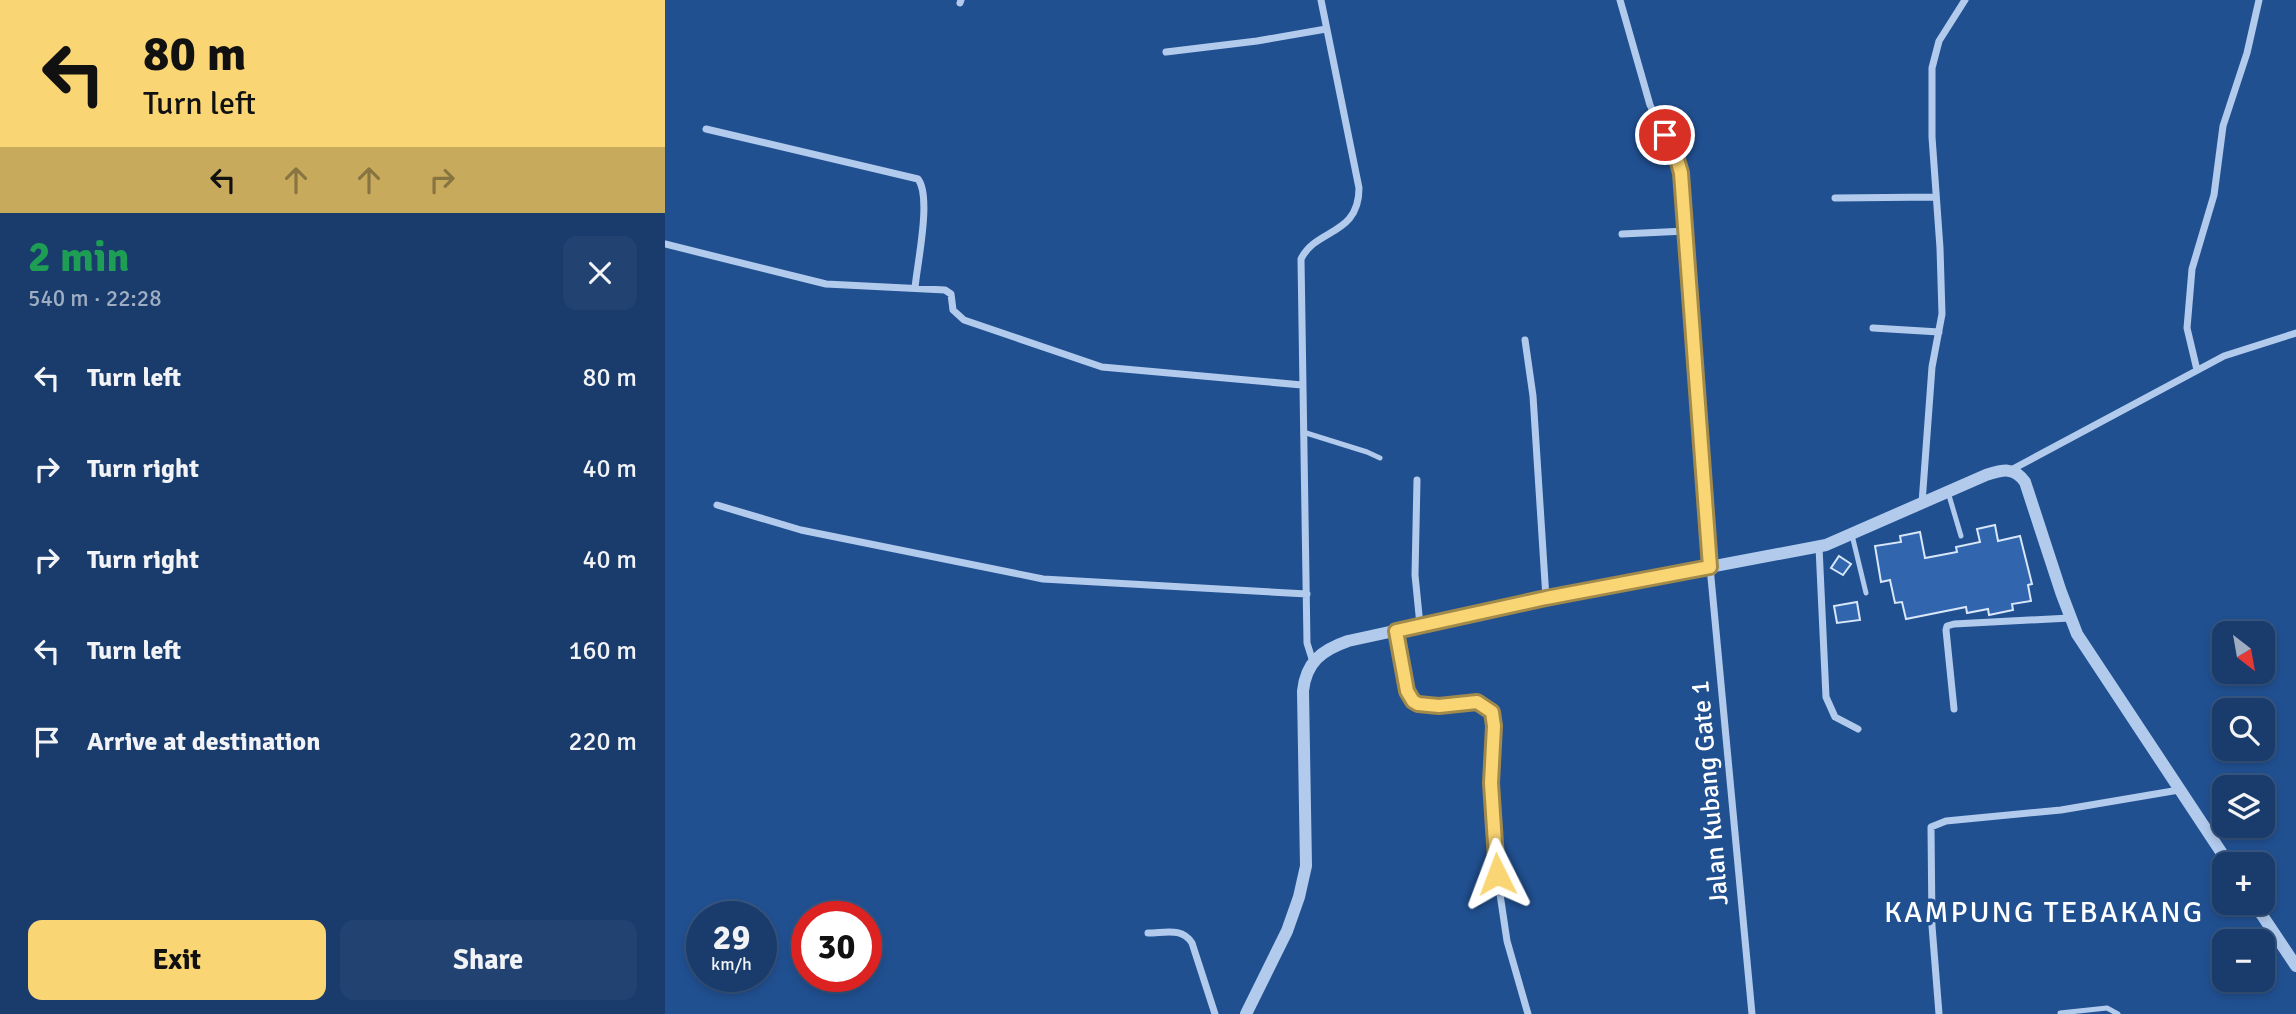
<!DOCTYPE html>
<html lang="en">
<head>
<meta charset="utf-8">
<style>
	:root { --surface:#193c6d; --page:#224372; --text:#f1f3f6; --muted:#9fadc2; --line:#375680; --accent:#fad573 }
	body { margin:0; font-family:Signika,sans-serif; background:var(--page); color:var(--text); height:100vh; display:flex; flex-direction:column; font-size:26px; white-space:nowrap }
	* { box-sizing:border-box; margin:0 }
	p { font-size:23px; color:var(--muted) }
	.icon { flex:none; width:38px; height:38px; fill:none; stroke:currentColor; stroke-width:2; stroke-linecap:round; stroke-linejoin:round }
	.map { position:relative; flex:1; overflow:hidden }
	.details { display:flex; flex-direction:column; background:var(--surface); width:665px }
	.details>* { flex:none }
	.guide { background:#fad573; color:#111; overflow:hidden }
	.needle { width:46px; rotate:149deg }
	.buttons { position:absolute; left:1547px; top:621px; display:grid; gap:14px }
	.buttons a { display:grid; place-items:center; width:63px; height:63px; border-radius:14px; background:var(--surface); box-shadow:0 4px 10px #0003,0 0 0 2px var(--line); font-size:35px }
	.speed { position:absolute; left:21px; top:901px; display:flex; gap:14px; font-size:35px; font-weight:700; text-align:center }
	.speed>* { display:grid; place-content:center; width:91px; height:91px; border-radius:50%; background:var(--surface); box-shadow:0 4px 10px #0003,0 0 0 2px var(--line); line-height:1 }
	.speed small { font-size:18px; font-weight:400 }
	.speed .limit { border:10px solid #d22; background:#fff; color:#111 }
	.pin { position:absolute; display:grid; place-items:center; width:60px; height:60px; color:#fff; margin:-30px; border:4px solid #fff; border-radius:50%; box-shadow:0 2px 7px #0007 }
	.me { position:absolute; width:77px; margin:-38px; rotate:357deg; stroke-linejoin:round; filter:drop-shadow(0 0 5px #0008) }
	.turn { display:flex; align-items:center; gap:24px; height:147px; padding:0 28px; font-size:32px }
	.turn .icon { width:91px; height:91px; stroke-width:2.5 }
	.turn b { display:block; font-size:49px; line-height:60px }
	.lanes { display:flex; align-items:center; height:66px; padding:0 28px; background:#0003; justify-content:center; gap:35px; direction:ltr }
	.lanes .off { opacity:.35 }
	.round { display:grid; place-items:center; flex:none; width:74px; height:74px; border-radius:14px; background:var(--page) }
	.headline { display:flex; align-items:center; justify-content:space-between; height:119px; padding:0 28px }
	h1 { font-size:42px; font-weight:700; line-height:52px; color:#1e9e55 }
	.button { display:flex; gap:14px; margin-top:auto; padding:14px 28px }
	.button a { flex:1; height:80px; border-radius:14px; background:var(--accent); color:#111; font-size:28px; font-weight:700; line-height:80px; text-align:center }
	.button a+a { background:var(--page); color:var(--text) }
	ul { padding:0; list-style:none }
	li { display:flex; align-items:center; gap:21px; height:91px; padding:0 28px }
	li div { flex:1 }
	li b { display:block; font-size:26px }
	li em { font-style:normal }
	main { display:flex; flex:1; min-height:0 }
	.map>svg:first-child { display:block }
	.building { fill:#3166ae; stroke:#d7e6f9; stroke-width:2 }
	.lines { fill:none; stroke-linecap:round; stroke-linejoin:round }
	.service { stroke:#b2cbed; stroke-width:5 }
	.minor { stroke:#b2cbed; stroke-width:7 }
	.tertiary { stroke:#b2cbed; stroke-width:12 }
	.route-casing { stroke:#a28a4b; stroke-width:18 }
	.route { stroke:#fad573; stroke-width:12 }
	.labels { text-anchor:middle; stroke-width:7; stroke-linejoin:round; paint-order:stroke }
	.street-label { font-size:26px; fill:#fff; stroke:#215091 }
	.quarter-label { font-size:30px; letter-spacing:2px; fill:#fff; stroke:#215091 }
</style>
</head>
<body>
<main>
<section class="details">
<div class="guide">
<div class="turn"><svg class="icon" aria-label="left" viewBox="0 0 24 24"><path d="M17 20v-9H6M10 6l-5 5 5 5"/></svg><div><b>80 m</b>Turn left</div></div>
<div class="lanes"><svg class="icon" aria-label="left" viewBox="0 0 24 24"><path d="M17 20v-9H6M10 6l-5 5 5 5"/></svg><svg class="icon off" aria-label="ahead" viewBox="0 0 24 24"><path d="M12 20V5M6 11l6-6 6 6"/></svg><svg class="icon off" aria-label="ahead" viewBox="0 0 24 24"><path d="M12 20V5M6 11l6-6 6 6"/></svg><svg class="icon off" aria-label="right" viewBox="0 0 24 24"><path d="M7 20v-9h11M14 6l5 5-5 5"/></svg></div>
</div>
<div class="headline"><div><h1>2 min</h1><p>540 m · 22:28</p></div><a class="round"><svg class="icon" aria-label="close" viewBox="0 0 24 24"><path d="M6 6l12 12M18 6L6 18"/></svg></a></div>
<ul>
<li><svg class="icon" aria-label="left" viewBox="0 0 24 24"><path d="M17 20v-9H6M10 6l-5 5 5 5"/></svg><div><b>Turn left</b></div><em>80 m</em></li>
<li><svg class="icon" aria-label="right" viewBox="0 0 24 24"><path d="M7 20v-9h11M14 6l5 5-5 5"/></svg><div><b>Turn right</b></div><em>40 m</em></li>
<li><svg class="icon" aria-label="right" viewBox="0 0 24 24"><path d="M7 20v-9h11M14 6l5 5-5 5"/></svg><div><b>Turn right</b></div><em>40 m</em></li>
<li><svg class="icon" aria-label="left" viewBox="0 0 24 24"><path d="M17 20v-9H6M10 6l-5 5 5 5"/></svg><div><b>Turn left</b></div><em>160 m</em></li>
<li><svg class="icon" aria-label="arrive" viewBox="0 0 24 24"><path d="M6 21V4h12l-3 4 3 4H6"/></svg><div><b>Arrive at destination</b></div><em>220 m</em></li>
</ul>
<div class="button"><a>Exit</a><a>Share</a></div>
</section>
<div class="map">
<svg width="1631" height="1014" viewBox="0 0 1631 1014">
	<rect width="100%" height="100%" fill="#215091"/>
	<path class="building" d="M1330,525l3,16 22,-5 12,48 -4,1 3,16 -19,3 1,6 -24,5 -1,-6 -21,4 -1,-6 -60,12 -4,-17 -7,1 -5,-23 -9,2 -6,-36 26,-4 -1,-6 20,-4 5,26 32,-6 -1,-5 24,-5 -3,-13z
		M1174,556l12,8 -8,11 -12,-7z
		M1192,602l3,18 -23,3 -3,-17z"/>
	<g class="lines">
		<path class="service" d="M638,432l64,20 13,6
			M1283,492l13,44
			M1187,535l14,58
			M1395,1013l47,-5 11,6"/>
		<path class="minor" d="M955,0l30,105 30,58 30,404 42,447
			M295,3l1,-3
			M501,52l91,-11 69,-12
			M41,129l212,50c14,18 -1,85 -3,109
			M1170,198l101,-1
			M957,234l64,-3
			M0,244l161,40 119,6 6,4 2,16 11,10 138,47 200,18
			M1208,328l66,4
			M860,340l8,56 13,202
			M1532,370l-10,-42 5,-59 22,-74 9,-69 24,-73 12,-53
			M1346,470l213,-114 72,-23
			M752,480l-2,95 5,50
			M1257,503l10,-136 10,-53 -2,-66 -8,-111v-69l7,-27 26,-41
			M52,505l84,25 242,49 264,15
			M1154,547l7,150 9,20 23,12
			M731,631l11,60 7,10 4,3 21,2 38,-4 15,10 2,14 -3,57 6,91 10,67 21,73
			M648,662l-6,-19 -6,-384c15,-31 58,-23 58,-71l-38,-188
			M1289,709l-8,-79 1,-4 7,-2 116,-6
			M483,933c17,0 34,-6 44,10l23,71
			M1274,1014l-7,-88 -1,-99 15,-6 115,-11 118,-20"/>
		<path class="tertiary" d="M1589,903l42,63
			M581,1014l41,-83 12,-34 7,-31 -3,-175c3,-29 19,-41 45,-50l198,-43 280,-53 160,-70c16,-5 28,-9 39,7l36,110 16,42 152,230"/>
	</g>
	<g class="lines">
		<defs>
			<path id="route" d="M832,874l-6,-91 3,-57 -2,-14 -15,-10 -38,4 -21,-2 -5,-3 -6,-10 -11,-60 150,-33 164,-31 -29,-394 -6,-21 -10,-17"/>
		</defs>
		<use href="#route" class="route-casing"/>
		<use href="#route" class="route"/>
	</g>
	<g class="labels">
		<g class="street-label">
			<text transform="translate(1044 793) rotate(-95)" y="9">Jalan Kubang Gate 1</text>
		</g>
		<g class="quarter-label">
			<text x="1379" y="922">KAMPUNG TEBAKANG</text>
		</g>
	</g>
</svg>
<div class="buttons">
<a><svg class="needle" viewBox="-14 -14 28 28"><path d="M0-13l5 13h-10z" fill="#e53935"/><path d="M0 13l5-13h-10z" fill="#9fadc2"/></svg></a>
<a><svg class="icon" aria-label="search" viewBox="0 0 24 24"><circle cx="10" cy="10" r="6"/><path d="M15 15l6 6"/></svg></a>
<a><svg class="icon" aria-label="layers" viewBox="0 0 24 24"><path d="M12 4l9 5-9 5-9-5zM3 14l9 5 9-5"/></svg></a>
<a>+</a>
<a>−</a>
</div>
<div class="speed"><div>29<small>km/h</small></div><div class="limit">30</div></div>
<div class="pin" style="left:1000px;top:135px;background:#d93025"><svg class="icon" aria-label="arrive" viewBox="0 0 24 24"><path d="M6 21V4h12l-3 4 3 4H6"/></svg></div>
<svg class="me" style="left:832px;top:874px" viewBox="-20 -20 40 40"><path d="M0-17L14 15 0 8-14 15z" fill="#fad573" stroke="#fff" stroke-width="4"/></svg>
</div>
</main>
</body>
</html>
